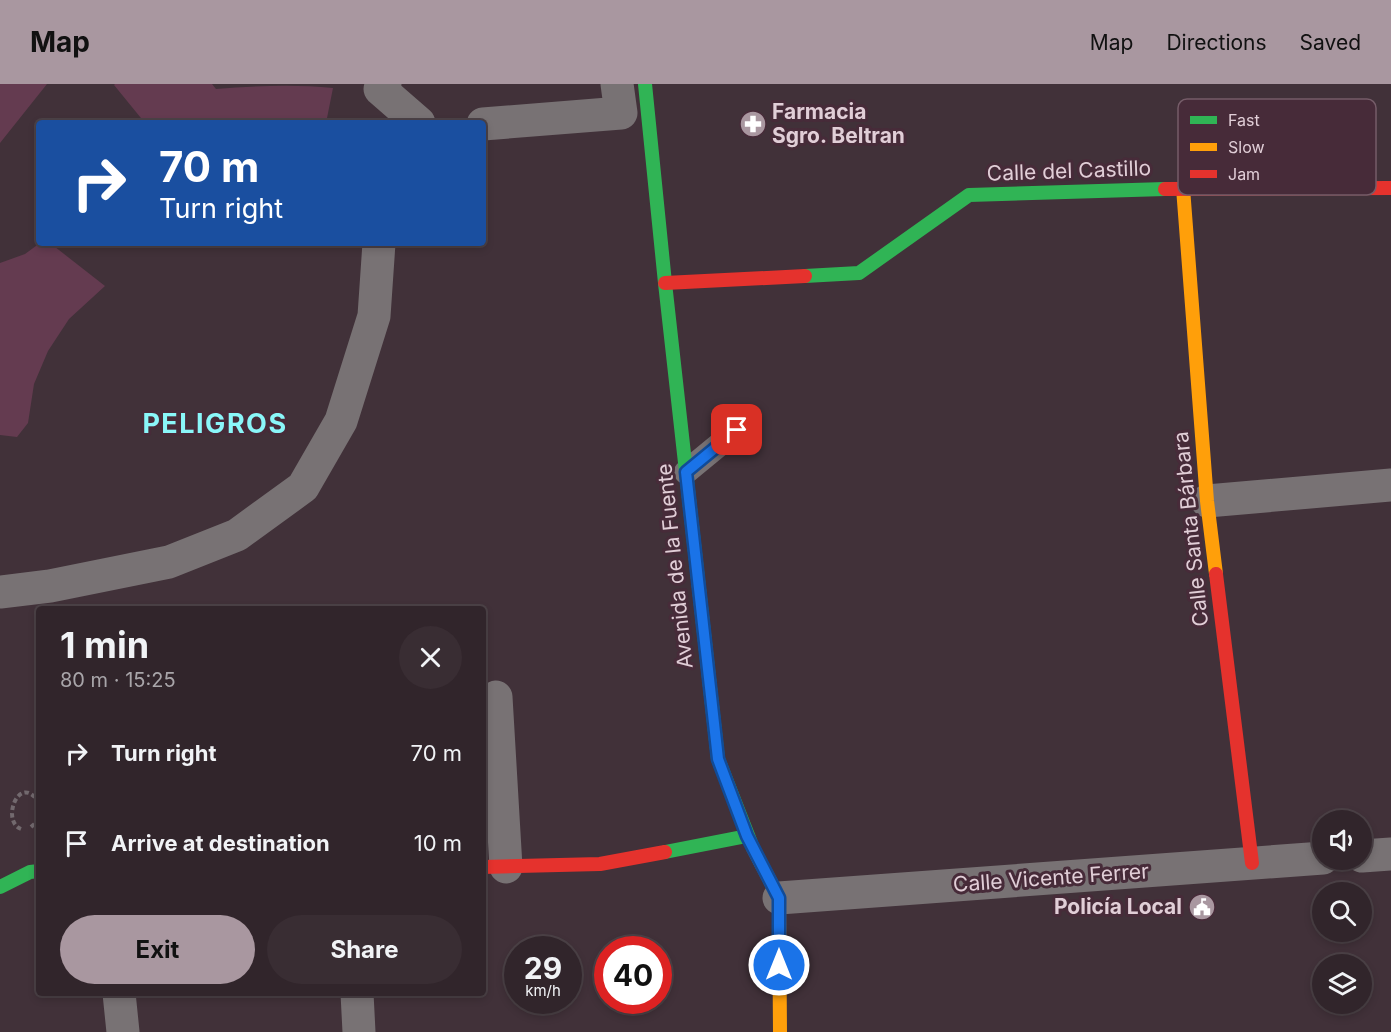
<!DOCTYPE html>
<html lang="en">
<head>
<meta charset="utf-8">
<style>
	:root { --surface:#31252b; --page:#392d33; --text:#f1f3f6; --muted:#a8a5a9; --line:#4c4247; --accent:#a997a0 }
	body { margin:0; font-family:Inter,sans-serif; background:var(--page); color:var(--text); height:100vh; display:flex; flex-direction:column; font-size:22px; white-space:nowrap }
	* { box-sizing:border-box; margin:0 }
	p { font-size:20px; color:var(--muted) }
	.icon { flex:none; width:33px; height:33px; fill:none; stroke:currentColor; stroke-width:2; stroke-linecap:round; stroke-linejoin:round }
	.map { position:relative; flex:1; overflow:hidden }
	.details { position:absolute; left:36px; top:522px; width:450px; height:390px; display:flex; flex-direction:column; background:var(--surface); border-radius:6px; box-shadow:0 3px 9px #0003,0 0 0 2px var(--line) }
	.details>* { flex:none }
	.hud { position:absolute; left:36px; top:36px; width:450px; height:126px; border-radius:6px; box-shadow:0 3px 9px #0003,0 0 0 2px var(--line); background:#1a4fa0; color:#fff; overflow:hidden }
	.buttons { position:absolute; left:1312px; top:726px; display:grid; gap:12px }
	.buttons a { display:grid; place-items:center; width:60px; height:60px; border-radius:50%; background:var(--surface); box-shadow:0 3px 9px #0003,0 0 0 2px var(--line); font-size:30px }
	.speed { position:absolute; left:504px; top:852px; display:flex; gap:12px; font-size:30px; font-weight:700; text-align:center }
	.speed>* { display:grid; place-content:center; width:78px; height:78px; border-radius:50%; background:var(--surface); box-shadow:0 3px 9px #0003,0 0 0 2px var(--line); line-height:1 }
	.speed small { font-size:15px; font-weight:400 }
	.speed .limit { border:9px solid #d22; background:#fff; color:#111 }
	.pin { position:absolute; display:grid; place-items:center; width:51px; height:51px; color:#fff; margin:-26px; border-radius:12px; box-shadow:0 3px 9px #0006 }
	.me { position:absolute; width:66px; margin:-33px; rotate:0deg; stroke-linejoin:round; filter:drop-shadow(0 0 4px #0008) }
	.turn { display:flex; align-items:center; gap:21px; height:126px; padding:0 24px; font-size:27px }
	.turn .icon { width:78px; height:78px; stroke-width:2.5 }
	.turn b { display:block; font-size:42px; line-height:51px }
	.round { display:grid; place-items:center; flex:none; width:63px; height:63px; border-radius:32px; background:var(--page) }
	.overview { display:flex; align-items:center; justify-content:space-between; height:102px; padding:0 24px }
	h1 { font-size:36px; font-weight:700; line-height:45px }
	.button { display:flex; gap:12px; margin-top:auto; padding:12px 24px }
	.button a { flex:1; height:69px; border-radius:36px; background:var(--accent); color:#111; font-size:24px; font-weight:700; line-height:69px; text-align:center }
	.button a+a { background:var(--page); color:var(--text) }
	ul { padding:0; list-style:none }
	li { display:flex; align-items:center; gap:18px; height:90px; padding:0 24px }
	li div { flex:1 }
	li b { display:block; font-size:22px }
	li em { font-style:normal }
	header { display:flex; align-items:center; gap:36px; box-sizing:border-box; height:84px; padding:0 30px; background:var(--accent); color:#111 }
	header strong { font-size:28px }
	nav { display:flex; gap:33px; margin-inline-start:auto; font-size:21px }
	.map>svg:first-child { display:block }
	.green { fill:#643b50 }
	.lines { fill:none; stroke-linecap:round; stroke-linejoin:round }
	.path { stroke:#72696e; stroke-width:4; stroke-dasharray:4.5 3; stroke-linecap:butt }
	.lane { stroke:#787274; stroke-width:24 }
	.street { stroke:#787274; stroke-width:33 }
	.fast { stroke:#30b455; stroke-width:14 }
	.slow { stroke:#ff9f0a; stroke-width:14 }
	.jam { stroke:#e5322d; stroke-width:14 }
	.route-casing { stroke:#114b97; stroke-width:15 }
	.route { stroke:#1a73e8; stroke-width:10 }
	.labels { text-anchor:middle; stroke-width:6; stroke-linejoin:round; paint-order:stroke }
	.poi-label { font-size:21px; font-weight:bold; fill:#e1ced7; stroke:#472b39; text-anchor:start }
	.street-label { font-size:21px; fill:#e1ced7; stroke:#472b39 }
	.district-label { font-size:27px; font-weight:bold; letter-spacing:1.5px; fill:#8af6f9; stroke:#472b39 }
	.key { fill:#472b39; stroke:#755c68; stroke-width:1.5 }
	.key-label { font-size:16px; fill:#e1ced7 }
</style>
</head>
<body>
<header>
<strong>Map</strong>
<nav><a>Map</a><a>Directions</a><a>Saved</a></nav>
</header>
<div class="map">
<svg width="1391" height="948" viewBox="0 0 1391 948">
	<rect width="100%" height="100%" fill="#413139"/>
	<path class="green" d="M0,0h47l-47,59z
		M115,0h97l4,5c38,-3 78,-5 117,-1l-7,35h-181l-31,-38z
		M40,159h10l55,43 -36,33 -21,32 -14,33 -6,39 -11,14 -17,-2v-172l25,-9z"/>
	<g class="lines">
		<path class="path" d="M31,743l8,-7
			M21,745c-21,-8 -1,-58 18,-26"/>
		<path class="lane" d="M686,388l51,-42"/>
		<path class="street" d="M385,0l-5,5 39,34
			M483,40l138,-11 -4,-29
			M1207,417l184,-16
			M0,508l50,-6 119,-24 68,-27 66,-48 38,-66 33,-105 5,-73
			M496,613l10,170
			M1362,772l29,-2
			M779,814l544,-40
			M119,909l4,39
			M357,909l2,39"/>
		<path class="fast" d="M645,0l20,199 53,476 35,89
			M805,192l54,-3 110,-78 196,-6
			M665,768l82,-16
			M0,803l30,-15 9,-1"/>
		<path class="slow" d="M1183,104l24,313 9,73
			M753,764l26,50 1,134"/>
		<path class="jam" d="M1165,105l226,-1
			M665,199l140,-7
			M1216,490l36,289
			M483,783l117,-3 65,-12"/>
	</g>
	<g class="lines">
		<defs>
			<path id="route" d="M737,346l-51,42 32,287 29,77 32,62v67"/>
		</defs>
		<use href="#route" class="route-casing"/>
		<use href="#route" class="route"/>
	</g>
	<defs>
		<symbol id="pharmacy-disc" viewBox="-11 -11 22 22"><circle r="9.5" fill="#a997a0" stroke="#472b39"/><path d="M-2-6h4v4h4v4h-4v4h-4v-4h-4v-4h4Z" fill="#fff"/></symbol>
		<symbol id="civic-disc" viewBox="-11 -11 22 22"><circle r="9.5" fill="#a997a0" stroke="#472b39"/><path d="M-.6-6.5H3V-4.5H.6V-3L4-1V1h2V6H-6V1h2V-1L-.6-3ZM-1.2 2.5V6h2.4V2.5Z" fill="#fff"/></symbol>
	</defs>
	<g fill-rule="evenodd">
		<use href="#pharmacy-disc" x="738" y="25" width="30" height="30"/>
		<use href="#civic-disc" x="1187" y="808" width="30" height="30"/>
	</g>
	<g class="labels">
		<g class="poi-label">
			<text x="772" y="35">Farmacia<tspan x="772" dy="24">Sgro. Beltran</tspan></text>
			<text x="1182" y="830" text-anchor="end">Policía Local</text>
		</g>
		<g class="street-label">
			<text transform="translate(1069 87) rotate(-2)" y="7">Calle del Castillo</text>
			<text transform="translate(1191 445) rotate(-96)" y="7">Calle Santa Bárbara</text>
			<text transform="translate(675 482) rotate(-96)" y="7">Avenida de la Fuente</text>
			<text transform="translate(1051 794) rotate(-4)" y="7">Calle Vicente Ferrer</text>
		</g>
		<g class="district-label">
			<text x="215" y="349">PELIGROS</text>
		</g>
	</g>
	<rect x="1178" y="15" width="198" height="96" rx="9" class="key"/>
	<rect x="1190" y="32" width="27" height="8" fill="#30b455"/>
	<rect x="1190" y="59" width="27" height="8" fill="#ff9f0a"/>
	<rect x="1190" y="86" width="27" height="8" fill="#e5322d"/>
	<g class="key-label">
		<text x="1228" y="42">Fast</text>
		<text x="1228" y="69">Slow</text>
		<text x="1228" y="96">Jam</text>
	</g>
</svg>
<div class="buttons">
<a><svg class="icon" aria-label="sound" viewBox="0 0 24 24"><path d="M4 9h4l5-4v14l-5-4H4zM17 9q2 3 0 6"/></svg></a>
<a><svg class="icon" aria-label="search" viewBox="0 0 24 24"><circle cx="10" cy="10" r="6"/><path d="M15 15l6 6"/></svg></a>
<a><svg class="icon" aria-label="layers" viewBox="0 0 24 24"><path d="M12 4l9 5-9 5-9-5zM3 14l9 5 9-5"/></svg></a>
</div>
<div class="speed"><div>29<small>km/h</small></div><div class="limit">40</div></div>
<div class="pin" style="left:737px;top:346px;background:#d93025"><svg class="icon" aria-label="arrive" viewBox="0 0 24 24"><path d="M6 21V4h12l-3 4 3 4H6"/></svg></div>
<svg class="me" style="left:779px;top:881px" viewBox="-20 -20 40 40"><circle r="17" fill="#1a73e8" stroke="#fff" stroke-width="3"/><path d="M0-11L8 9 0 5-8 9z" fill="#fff"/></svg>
<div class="hud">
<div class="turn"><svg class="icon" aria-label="right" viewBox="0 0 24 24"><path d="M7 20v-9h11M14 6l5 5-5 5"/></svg><div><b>70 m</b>Turn right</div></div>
</div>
<section class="details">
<div class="overview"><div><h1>1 min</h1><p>80 m · 15:25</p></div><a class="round"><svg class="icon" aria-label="close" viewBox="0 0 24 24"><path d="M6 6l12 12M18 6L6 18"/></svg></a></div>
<ul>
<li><svg class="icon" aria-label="right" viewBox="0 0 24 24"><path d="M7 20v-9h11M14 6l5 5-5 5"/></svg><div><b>Turn right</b></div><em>70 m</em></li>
<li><svg class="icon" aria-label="arrive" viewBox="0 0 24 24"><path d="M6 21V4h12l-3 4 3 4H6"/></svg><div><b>Arrive at destination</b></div><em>10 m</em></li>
</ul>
<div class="button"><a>Exit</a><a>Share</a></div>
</section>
</div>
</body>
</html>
